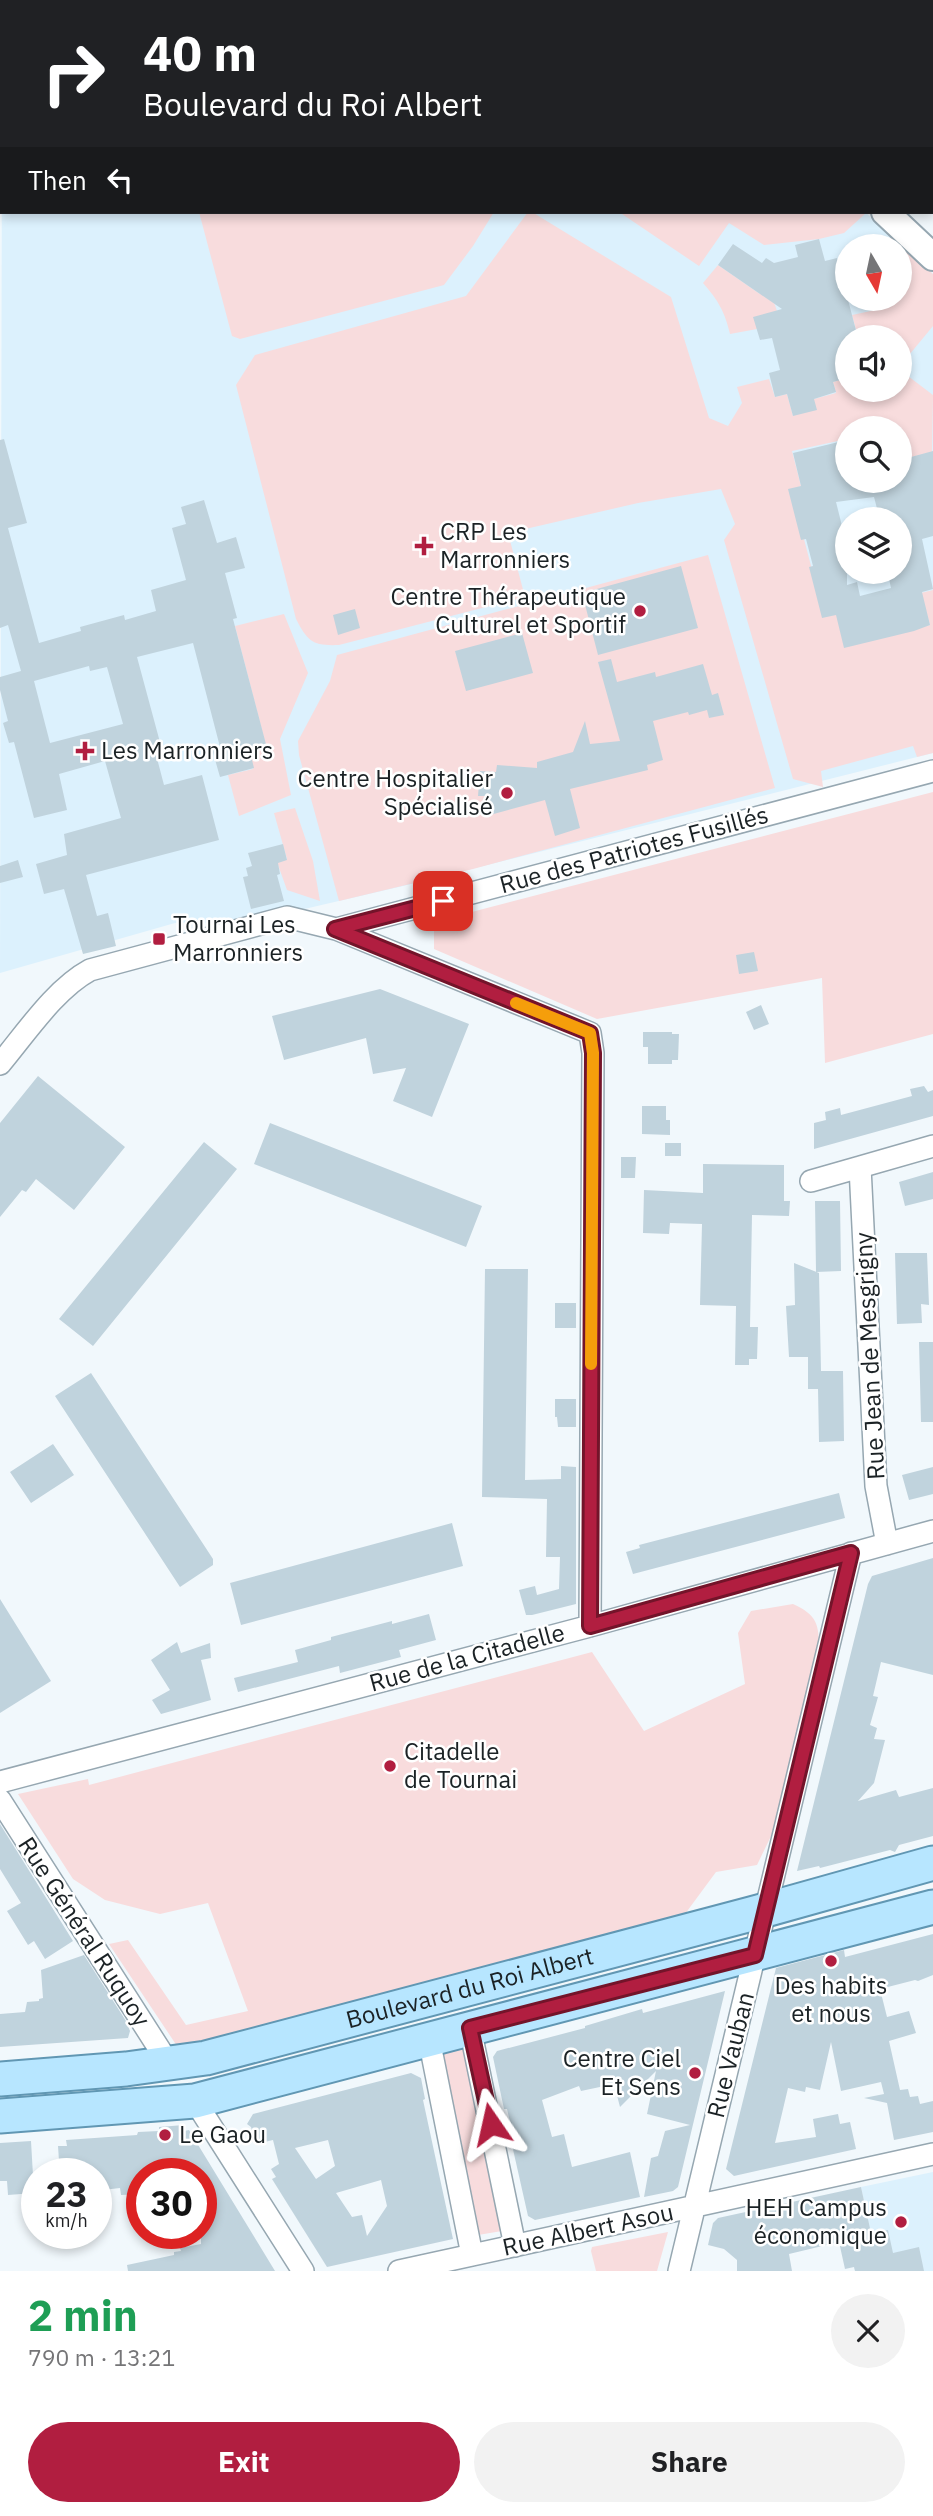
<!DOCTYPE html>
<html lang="en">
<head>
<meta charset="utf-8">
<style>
	:root { --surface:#fff; --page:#f2f2f2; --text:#202124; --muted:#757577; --accent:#b11e40 }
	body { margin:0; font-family:"IBM Plex Sans",sans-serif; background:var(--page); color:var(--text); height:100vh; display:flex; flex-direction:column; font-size:26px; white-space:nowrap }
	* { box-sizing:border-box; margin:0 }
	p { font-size:23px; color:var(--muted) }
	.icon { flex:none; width:38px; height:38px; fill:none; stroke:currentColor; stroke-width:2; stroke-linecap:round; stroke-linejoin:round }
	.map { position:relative; height:2271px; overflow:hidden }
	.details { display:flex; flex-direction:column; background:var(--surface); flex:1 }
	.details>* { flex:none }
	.banner { position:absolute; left:0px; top:0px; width:934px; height:214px; box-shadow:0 4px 10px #0003; background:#202124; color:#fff; overflow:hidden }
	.needle { width:46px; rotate:171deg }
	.buttons { position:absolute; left:835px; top:234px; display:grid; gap:14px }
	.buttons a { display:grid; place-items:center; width:77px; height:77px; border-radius:50%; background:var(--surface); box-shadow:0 4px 10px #0003; font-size:35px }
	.speed { position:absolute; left:21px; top:2158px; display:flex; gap:14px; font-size:35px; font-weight:700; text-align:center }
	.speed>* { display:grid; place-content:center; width:91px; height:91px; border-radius:50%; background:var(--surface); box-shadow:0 4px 10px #0003; line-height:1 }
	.speed small { font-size:18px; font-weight:400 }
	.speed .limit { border:10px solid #d22; background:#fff; color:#111 }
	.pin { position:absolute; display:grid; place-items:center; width:60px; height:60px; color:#fff; margin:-30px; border-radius:14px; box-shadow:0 4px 10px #0006 }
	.me { position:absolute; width:77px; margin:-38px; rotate:349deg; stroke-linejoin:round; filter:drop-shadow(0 0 5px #0008) }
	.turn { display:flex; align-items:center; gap:24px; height:147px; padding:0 28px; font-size:32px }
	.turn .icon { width:91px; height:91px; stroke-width:2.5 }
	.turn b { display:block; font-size:49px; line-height:60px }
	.then { display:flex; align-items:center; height:66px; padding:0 28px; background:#0003; gap:14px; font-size:26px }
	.round { display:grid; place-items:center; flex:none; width:74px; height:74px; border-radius:37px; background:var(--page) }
	.overview { display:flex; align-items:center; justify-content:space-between; height:119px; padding:0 28px }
	h1 { font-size:42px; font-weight:800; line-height:52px; color:#1e9e55 }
	.primary-button { display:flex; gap:14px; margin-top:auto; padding:14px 28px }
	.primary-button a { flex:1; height:80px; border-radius:42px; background:var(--accent); color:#fff; font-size:28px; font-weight:800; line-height:80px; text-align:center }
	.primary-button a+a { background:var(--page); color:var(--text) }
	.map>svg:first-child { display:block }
	.built { fill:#dcf1fd; fill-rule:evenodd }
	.green { fill:#f8dcdd }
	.building { fill:#c0d3dd; fill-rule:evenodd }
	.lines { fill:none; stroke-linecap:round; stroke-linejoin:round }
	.minor-casing { stroke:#96a7b1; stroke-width:24 }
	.tertiary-casing { stroke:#96a7b1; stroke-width:30 }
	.primary-casing { stroke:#6197b3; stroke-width:37 }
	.minor { stroke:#fff; stroke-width:21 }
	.tertiary { stroke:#fff; stroke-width:26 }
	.primary { stroke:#b7e6ff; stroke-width:33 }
	.route-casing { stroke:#73142a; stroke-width:18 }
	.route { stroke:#b11e40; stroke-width:12 }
	.slow { stroke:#f59e0b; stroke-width:12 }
	.poi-dot { fill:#b11e40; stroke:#fff; stroke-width:2.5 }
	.labels { text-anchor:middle; stroke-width:5; stroke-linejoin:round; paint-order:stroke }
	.poi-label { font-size:24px; fill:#1b2225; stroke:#fff; text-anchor:start }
	.street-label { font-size:24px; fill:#1b2225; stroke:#fff }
</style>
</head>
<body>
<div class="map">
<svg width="933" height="2271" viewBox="0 0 933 2271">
	<rect width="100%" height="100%" fill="#f1f8fc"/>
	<path class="built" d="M58,0h632l1,2h-633z
		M2,125v87h863l68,62v479l-530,133 -159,37h-69l-175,50zM847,247h53v52h-53zM847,338h53v52h-53zM847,429h53v52h-53zM847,520h53v52h-53z
		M933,2172v99h-78l-2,-11 22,-5 -14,-68z"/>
	<path class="green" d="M0,0l58,2h-56l-2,124z
		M199,212h295l-21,34 -29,39 -204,54 -8,-3z
		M528,212h4l139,85 38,121 19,8 14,-23 -5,-16 32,-8 6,18 12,-3 6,22 21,-17 22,-6 -3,-11 14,-4v12h53v-20l33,25 -1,57 -32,8v-31h-53v10l-55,12 9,35 -10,4 33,125 15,-3 58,22 33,-9 -9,-32 12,-3v163l-16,4 -4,-11 -92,25 2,16 -30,-8 -69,-239 11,-16 -14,-35 -83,14 -130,30 17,64 -186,48c-26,1 -31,-3 -43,-26l-60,-234 19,-30 211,-59z
		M619,212h246l1,1 -22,20 -25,6 -55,6 -35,-22 -30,43z
		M892,237l41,37v52l-33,40v-28h-30l-1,-4 -11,3 -6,-22 28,-6 -1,-10h21v-52h-26z
		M718,265l42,29 8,-9 9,26 -20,18 -27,5c-5,-22 -12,-34 -27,-51z
		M708,555l67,233 -302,81 -134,32 -40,-146 -1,-14 32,-60 7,-26z
		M284,614l24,59 -28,66 11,56 -52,21 -11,-41 25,-6 -4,-20 17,-3 -31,-120z
		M933,792v242l-108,29 -3,-85 -225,41 -163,-70v-22l30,-13z
		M295,808l18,53 7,40 -33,-11 -10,-28 10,-3 -13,-46z
		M793,1604c24,11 26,20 26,45l-47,185 -15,31 -41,7 -31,42 -506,135 -70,-105 19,-4 58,85 62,-14 -40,-108 -48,11 -55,-14 -32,-21 -55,-85 70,-15 1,6 503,-133 52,79 101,-47 -7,-51 13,-22z
		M440,2046l26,1 36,184 -24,4z
		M668,2232l-11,39h-61l-5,-20 1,-4z"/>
	<path class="building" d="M819,239l6,22 12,-3 21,80h-11v40l-14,4 3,10 -22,7 3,11 -24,6 -6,-22 -12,3 -6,-24 11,-3 -8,-32 -12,2 -7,-23 29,-8 -64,-44 15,-21 29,19 4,-5 8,5 24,-6 -3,-12z
		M4,439l23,84 -19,5 31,115 42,-12 -1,-4 44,-12 1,5 31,-9 -5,-21 35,-10 -14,-52 14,-4 -5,-17 23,-7 13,43 19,-6 9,31 -20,5 12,45 -4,1 34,129 -17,4 4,16 -34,9 -8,-28 8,-2 -27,-104 -56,14 24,89 -7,1 10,38 38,-10 17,65 -133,35 11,41 11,-3 8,33 -33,8 -19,-65 -20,5 -8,-30 31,-9 -3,-21 57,-16 -16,-57 -46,13 8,36 -33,8 -20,-76 -5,1 -6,-20 5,-2 -8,-31v-13l21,-6 -13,-46 -8,3v-188zM89,666l1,5 17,-4 16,57 -73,19 -16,-62z
		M847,440v41h53v-21l33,-9v85l-11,3 11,50 -11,3 8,33 -16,6 -70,17 -8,-33 -14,3 -13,-51 4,-1 -7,-27 -5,1 -13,-51 13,-3 -8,-33zM874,497l6,23h20v52l-12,2 3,14 -31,8 -3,-14 -10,3v-56l-4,1 -7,-28z
		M681,566l17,62 -100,27 -16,-62z
		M355,609l5,19 -22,7 -5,-20z
		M522,633l11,40 -67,18 -11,-40z
		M611,659l6,23 38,-10 1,5 47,-13 9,31 6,-2 6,22 -15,3 -2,-8 -18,5 -1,-3 -35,9 10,39 -16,5 1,5 -78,19 10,39 -25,8 -10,-36 -55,15 -5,-19h-7l2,-25 16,1 1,-7 40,3v-6l36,-10 12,-31 5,23 30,-3 -22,-79z
		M283,844l4,16 -9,3 2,11 -3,1 7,26 -33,8 -8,-32 5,-1 -2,-8 6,-2 -4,-13z
		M18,860l5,17 -23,6v-17z
		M754,952l4,19 -19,3 -3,-19z
		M380,989l89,35 -37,93 -39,-16 13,-33 -33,6 -7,-36 -82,22 -12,-44z
		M761,1005l8,19 -15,6 -8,-18z
		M643,1032h29v2h7l-1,26h-6v4h-24v-17h-5z
		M38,1076l87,71 -51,63 -38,-31 -10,13 -4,-2 -22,27v-94z
		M924,1086l4,6 5,-2v26l-119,33v-26l12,-3 -1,-8 15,-4 1,7 71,-19 -2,-7z
		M642,1106h24v14h4v15l-28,-1z
		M270,1123l212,83 -16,41 -212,-83z
		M204,1142l33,27 -144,177 -34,-27z
		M665,1143h16v13h-16z
		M621,1157h15l-1,21h-14z
		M703,1164l81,1v36h6l-1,15 -37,-1 -2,112h8l-1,32h-8v6h-14l1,-59 -36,-1 2,-81 -32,-1 -1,11 -26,-1 1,-43 59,3z
		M933,1172v27l-28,7 -6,-24z
		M815,1201h25l1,70 -25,1z
		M895,1253h32l2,52 -8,-1 1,19 -25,1z
		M794,1263l25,10 2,98h22l1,70 -25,1 -1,-53h-10v-32h-19l-3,-51 9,-1z
		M485,1269h43l-3,211 36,-1v-13l15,1v137l-44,11h-6l-7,-25 16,-4 2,9 22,-6 1,-32h-14l1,-58 -65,-2z
		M555,1303h21v25h-21z
		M919,1342h14v80h-12z
		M91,1373l122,186v6l-33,22 -125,-191z
		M555,1399h21v28h-18l-1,-10h-2z
		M53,1444l21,31 -43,28 -21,-31z
		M933,1467v27l-24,6 -7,-25z
		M839,1493l6,25 -212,56 -7,-22 14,-4 -1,-3z
		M452,1523l11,43 -222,59 -11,-42z
		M933,1558v117l-52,-13 -8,34 5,1 -8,28 7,3 -3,11 11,1 -11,43 -16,18 38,-11 3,7 34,-9v48l-34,9 -4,7 -5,-2 -70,18 -1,-2 -22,5 71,-287 4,-8z
		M0,1599l51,82 -51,32z
		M429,1614l7,26 -37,10 2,7 -61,16 -1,-7 -101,26 -4,-14 64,-16 -3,-12 36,-10v-3l61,-16v3z
		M177,1642l4,11 29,-10 1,15 -10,2 10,40 -50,14 -9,-14 18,-10 -19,-30z
		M0,1824l73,117 -28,18 -11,-18 -6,4 -21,-34 14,-8 -21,-34z
		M933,1934v41l-15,6 -3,-1 -35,9 7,28 22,-6 7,22 -27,8 11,49 8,-1 2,8 8,-1 2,8 13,-3v31l-39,8 -7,-37 -23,-5 20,-4 -3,-12 -40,9 -10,-49 -11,48 -14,-3 -1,5 -17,-4 -13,55 41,-6 -3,-18 25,-5 2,10 10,-2 6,27 -122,27 -8,-7 50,-201 68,-18 1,7z
		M84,1955l42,66 4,10 -2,7 -128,9v-33l25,-2 2,-10 12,-1v-2l4,-1 -2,-28z
		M725,1991l-47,196 -5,4 -29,6 7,-39 7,-2 7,-25 25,-6 -43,-11 9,-43 -36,36 -6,-23 -33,7 -2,-5 -37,14 10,37 12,-3 8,33 58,-15 10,45 -105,23 -7,-4 -18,-80 3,-1 -6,-26h-3l-11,-52 4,-6 88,-23v-2l57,-17 1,4z
		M411,2073l10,5 4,21 -2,1 30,139 -126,28 -55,-88 4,-2 -5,-8 8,-5 -6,-24 -17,4 -5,-17 -4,-3 6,-10zM328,2140l7,26 -19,13 -21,-31zM381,2180l6,26 -20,30 -5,-21 -10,2 -16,-24z
		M184,2125v6l5,-1 86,141h-147l-1,-6 47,-10v-3l7,-1 -1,-3 21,-4v-70h-59v20l-21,1 -1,-7 -17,2 -1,-13h-6v-3h-28l-1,-14 -8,1 -1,-15h9l-1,-6 71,-5 1,-3 21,-1v-4z
		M31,2141l3,52 -26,2 -1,-14h-7v-38z
		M861,2187l10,46 17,-3 5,23 26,-6 5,24h-69l-1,-4 -9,2 -6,-27 -50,12 3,17h-55v-11l-13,-11 -16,-4 5,-22 5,-5z"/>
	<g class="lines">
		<defs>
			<path id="minor" d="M0,182l2,-1
				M336,929l597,-158
				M0,1064c26,-31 55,-75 90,-94l197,-53 49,12 254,104 3,20 -3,573
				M811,1181l49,-14
				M887,1544l-11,-58 -16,-319 73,-21
				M0,1782l590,-156 343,-95
				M0,1800l169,264
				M470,2028l45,218
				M429,2039l43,216
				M195,2101l108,170
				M399,2271l534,-117
				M679,2271l172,-718"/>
			<path id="tertiary" d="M701,0l1,2
				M885,212l48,45"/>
			<g id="primary">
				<path id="s1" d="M0,2079l126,-10 80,-11 545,-144 182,-51"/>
				<path d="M0,2116l195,-15 738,-194"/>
			</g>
		</defs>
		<use href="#minor" class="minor-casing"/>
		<use href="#tertiary" class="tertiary-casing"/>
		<use href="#primary" class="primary-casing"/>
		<use href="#minor" class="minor"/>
		<use href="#tertiary" class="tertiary"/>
		<use href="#primary" class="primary"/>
	</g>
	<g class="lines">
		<defs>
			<path id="route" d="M443,901l-108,28 255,104 3,20 -3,573 261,-73 -96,402 -285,73 21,96"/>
		</defs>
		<use href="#route" class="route-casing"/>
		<use href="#route" class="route"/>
		<path class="slow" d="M516,1003l74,30 3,20 -2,311"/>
	</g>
	<g class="poi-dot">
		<path d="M420.5 535.5h7v7h7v7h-7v7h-7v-7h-7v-7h7z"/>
		<circle cx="640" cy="611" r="7"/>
		<path d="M81.5 740.5h7v7h7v7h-7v7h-7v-7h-7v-7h7z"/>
		<circle cx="507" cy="793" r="7"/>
		<rect x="152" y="932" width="14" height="14" rx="3.5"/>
		<circle cx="390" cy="1766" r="7"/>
		<circle cx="831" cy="1961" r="7"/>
		<circle cx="695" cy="2073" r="7"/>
		<circle cx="165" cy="2135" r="7"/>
		<circle cx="901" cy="2222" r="7"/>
	</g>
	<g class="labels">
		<g class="poi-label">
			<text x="440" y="540">CRP Les<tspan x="440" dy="28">Marronniers</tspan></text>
			<text x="626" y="605" text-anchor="end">Centre Thérapeutique<tspan x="626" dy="28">Culturel et Sportif</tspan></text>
			<text x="101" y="759">Les Marronniers</text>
			<text x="493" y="787" text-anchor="end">Centre Hospitalier<tspan x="493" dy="28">Spécialisé</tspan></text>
			<text x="173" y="933">Tournai Les<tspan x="173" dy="28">Marronniers</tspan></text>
			<text x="404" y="1760">Citadelle<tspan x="404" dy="28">de Tournai</tspan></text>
			<text x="831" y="1994" text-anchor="middle">Des habits<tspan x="831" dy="28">et nous</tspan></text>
			<text x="681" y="2067" text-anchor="end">Centre Ciel<tspan x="681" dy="28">Et Sens</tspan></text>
			<text x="179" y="2143">Le Gaou</text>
			<text x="887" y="2216" text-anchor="end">HEH Campus<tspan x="887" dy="28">économique</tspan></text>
		</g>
		<g class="street-label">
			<text transform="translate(634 850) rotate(-15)" y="8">Rue des Patriotes Fusillés</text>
			<text transform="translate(870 1356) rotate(-93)" y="8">Rue Jean de Mesgrigny</text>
			<text transform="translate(467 1658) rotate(-15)" y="8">Rue de la Citadelle</text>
			<text transform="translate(84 1932) rotate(57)" y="8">Rue Général Ruquoy</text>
			<text dy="8" stroke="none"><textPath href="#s1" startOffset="480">Boulevard du Roi Albert</textPath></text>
			<text transform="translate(731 2055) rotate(-76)" y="8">Rue Vauban</text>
			<text transform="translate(588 2230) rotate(-12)" y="8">Rue Albert Asou</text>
		</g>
	</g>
</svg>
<div class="buttons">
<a><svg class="needle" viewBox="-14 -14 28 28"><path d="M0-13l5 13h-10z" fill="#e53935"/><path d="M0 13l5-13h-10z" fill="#757577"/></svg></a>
<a><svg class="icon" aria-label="sound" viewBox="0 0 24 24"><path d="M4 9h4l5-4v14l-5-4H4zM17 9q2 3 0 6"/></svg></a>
<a><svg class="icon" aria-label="search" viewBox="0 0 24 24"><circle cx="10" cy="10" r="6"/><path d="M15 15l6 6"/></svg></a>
<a><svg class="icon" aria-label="layers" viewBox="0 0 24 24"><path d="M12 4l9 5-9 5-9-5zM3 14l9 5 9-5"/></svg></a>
</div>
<div class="speed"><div>23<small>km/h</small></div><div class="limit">30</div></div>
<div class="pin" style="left:443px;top:901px;background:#d93025"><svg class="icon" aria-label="arrive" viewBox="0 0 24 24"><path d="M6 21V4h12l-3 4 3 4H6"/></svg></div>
<svg class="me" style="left:491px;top:2124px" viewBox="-20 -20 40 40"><path d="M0-17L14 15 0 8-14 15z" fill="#b11e40" stroke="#fff" stroke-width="4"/></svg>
<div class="banner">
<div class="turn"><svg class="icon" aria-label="right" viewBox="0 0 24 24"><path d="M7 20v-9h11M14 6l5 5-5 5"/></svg><div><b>40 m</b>Boulevard du Roi Albert</div></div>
<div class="then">Then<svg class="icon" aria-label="left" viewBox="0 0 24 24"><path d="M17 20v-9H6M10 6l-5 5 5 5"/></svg></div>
</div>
</div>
<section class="details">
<div class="overview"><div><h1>2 min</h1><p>790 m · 13:21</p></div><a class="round"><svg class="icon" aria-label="close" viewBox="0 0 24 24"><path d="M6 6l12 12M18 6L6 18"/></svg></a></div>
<div class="primary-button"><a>Exit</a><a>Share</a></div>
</section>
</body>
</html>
